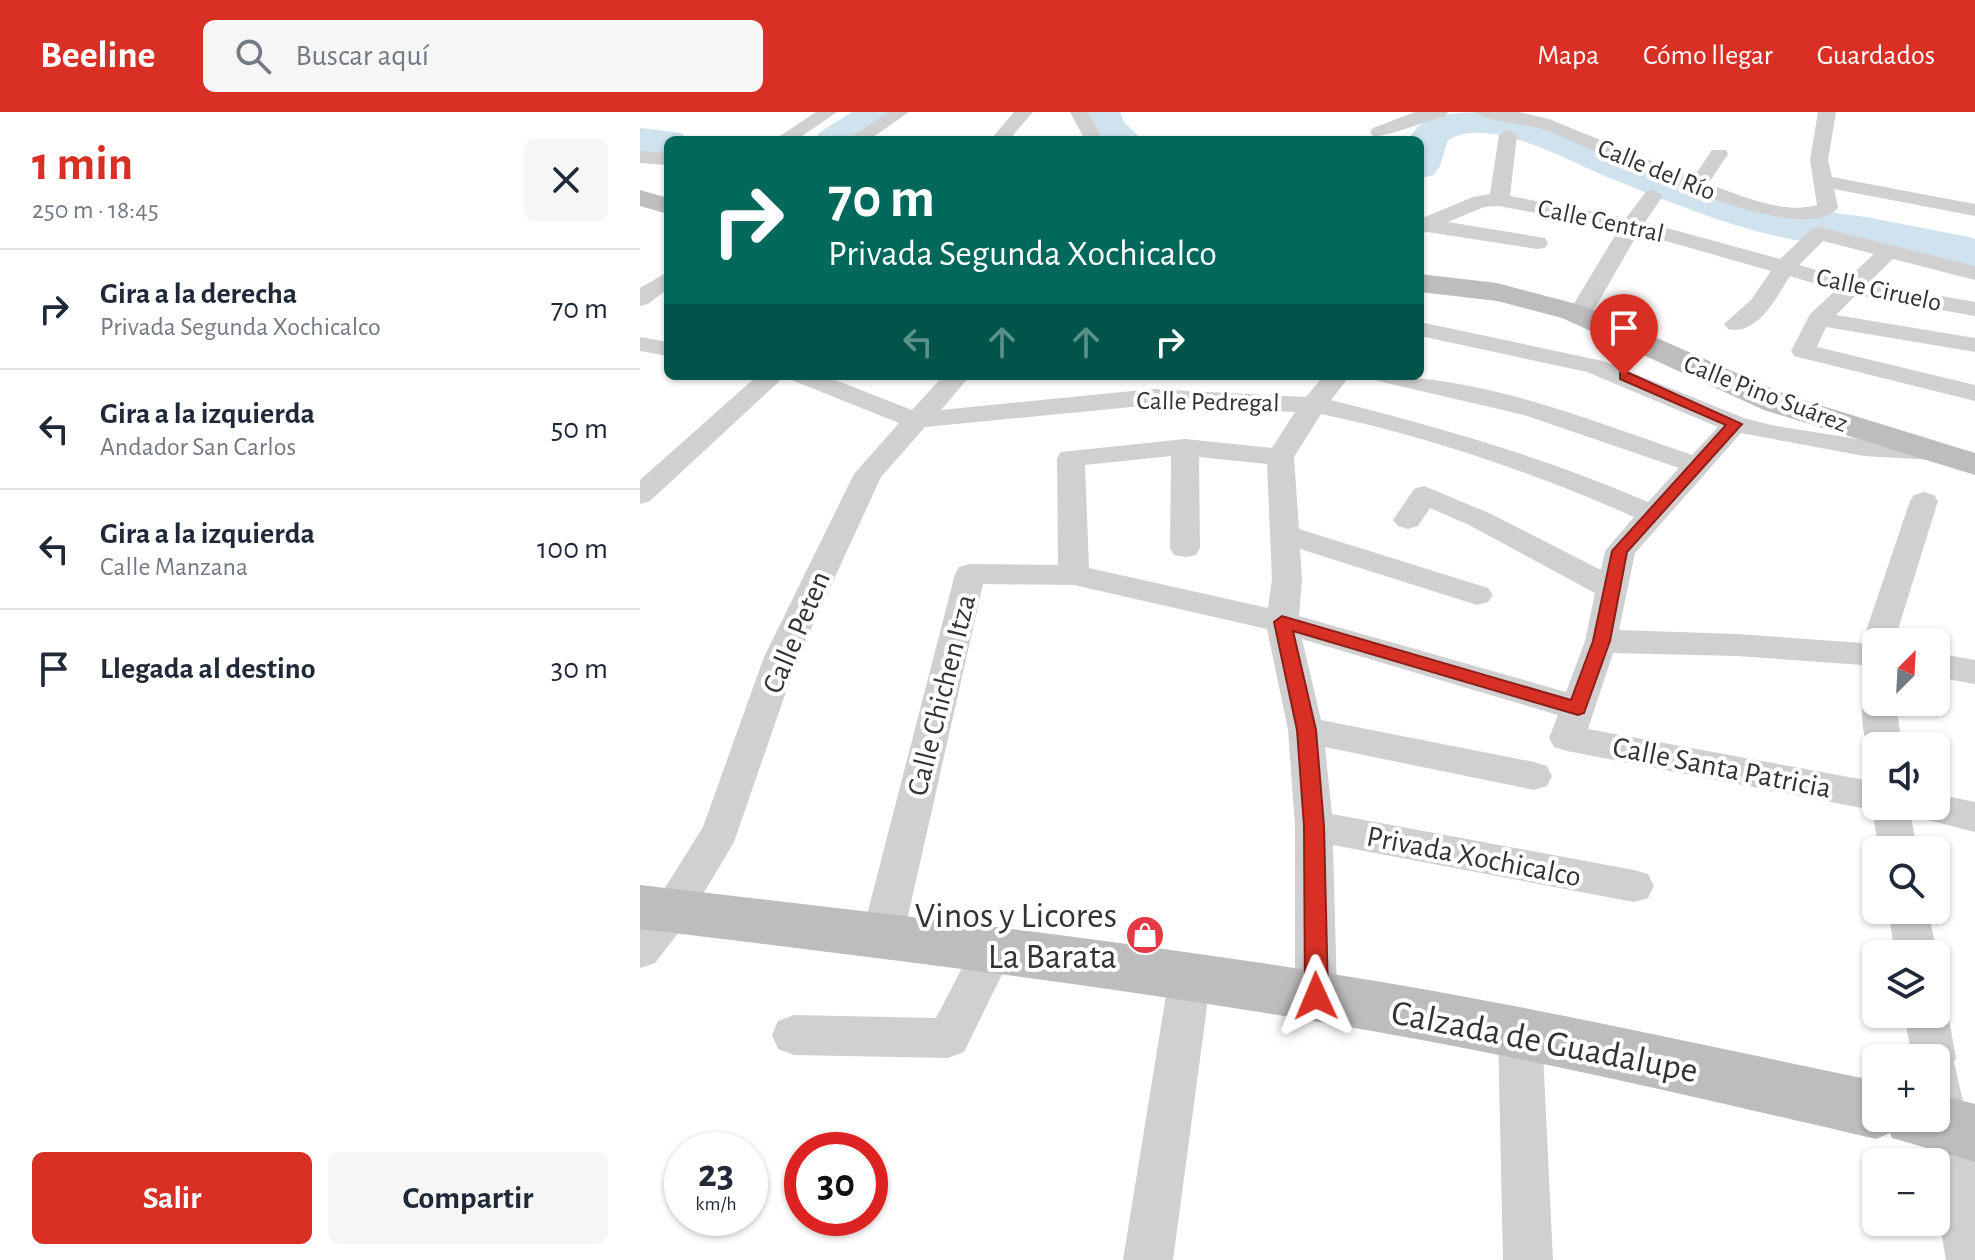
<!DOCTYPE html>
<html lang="es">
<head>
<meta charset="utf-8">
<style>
	:root { --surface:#fff; --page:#f6f6f7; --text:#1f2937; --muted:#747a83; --line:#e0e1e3; --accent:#d93025 }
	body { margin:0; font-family:"Alegreya Sans",sans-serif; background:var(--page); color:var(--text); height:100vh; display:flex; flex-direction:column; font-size:30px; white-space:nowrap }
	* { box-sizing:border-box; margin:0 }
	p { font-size:26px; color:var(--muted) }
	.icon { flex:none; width:44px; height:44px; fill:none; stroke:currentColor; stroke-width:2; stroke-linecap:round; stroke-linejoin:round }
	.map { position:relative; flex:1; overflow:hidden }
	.drawer { display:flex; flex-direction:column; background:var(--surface); width:640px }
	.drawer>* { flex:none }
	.hud { position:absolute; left:24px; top:24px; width:760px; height:244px; border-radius:12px; box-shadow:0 2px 6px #0004; background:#00695c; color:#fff; overflow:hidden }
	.needle { width:52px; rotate:24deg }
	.buttons { position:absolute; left:1222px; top:516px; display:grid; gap:16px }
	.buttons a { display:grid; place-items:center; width:88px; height:88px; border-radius:12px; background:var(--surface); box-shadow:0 2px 6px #0004; font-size:40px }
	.speed { position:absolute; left:24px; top:1020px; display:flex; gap:16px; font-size:40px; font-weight:700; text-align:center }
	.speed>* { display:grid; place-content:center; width:104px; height:104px; border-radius:50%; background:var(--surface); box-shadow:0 2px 6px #0004; line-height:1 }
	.speed small { font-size:20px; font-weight:400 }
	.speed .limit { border:12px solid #d22; background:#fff; color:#111 }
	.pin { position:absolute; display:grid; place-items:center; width:68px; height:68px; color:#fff; margin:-82px -34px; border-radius:50% 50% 50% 0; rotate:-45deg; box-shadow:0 0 8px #0007 }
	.pin .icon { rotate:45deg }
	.me { position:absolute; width:88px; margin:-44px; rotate:359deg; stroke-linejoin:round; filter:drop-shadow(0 0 6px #0008) }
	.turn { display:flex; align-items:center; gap:28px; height:168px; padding:0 32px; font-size:36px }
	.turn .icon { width:104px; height:104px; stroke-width:2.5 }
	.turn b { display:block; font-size:56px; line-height:68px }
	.lanes { display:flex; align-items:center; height:76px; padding:0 32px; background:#0003; justify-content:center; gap:40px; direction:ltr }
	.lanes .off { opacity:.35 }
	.round { display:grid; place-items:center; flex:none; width:84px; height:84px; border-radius:12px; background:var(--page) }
	.summary { display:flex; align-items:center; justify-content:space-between; height:136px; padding:0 32px }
	h1 { font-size:48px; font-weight:700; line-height:60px; color:var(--accent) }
	.primary-button { display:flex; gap:16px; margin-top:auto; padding:16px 32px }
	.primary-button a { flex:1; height:92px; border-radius:12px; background:var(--accent); color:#fff; font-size:32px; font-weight:700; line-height:92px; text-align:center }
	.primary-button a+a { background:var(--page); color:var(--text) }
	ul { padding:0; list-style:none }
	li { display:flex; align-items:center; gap:24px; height:120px; padding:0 32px; border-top:2px solid var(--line) }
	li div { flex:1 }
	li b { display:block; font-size:30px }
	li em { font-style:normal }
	header { display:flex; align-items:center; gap:48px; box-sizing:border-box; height:112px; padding:0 40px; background:var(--accent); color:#fff }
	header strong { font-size:38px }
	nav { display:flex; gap:44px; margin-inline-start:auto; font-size:28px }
	.search { width:560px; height:72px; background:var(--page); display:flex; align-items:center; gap:20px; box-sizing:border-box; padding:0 28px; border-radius:12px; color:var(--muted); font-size:30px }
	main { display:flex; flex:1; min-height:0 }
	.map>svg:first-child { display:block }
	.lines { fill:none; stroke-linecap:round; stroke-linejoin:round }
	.river { fill:#cfe2ee; fill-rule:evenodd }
	.street { fill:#d0d0d0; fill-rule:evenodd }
	.secondary { fill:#bdbdbd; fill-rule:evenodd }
	.route { fill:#d93025; stroke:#8d1f18; stroke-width:2 }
	.labels { text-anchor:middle; stroke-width:8; stroke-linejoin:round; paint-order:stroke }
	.far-street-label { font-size:26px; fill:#333; stroke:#fff }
	.street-label { font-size:30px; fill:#333; stroke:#fff }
	.near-poi-label { font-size:36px; fill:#333; stroke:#fff; text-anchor:end }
	.near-street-label { font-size:36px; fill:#333; stroke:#fff }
</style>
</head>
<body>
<header>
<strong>Beeline</strong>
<div class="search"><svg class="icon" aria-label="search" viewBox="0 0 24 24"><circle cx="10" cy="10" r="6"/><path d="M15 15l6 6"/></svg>Buscar aquí</div>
<nav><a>Mapa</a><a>Cómo llegar</a><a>Guardados</a></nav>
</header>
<main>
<section class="drawer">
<div class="summary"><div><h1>1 min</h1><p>250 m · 18:45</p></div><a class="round"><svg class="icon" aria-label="close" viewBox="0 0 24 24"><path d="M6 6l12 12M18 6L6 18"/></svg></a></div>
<ul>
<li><svg class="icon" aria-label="right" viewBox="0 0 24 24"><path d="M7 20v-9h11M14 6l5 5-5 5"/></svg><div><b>Gira a la derecha</b><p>Privada Segunda Xochicalco</p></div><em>70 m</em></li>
<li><svg class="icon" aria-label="left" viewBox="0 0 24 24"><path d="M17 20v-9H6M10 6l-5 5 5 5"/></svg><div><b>Gira a la izquierda</b><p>Andador San Carlos</p></div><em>50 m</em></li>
<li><svg class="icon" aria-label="left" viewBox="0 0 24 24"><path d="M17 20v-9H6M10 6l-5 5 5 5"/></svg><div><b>Gira a la izquierda</b><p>Calle Manzana</p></div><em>100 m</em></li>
<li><svg class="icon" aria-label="arrive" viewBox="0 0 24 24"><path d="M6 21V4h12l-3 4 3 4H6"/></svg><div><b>Llegada al destino</b></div><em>30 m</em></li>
</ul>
<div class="primary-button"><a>Salir</a><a>Compartir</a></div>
</section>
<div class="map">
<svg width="1335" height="1148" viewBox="0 0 1335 1148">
	<rect width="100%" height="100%" fill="#fff"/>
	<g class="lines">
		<path class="river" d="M212,0h45c-22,31 -49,28 -83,28l6,-8z
			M442,0h38l4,10 18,18h-43l-10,-12z
			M848,0l66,12 51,25 144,54 50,12 30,-3 37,5 103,20 6,2v30c-46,-12 -91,-23 -138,-30 -14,-2 -28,4 -42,1 -63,-12 -121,-36 -180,-60 -43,-16 -123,-66 -167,-40l-8,26 -6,9 -14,3v-38h-11c11,-28 52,-28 79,-28z
			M0,16l42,5 5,7h-19v13l-28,-1z"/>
		<path class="street" d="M176,0h21l-41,28h-22z
			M248,0h21l-40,28h-22z
			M374,0h19l-24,28h-19z
			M430,0h18l15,28h-18z
			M775,0h33l-3,4c-15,4 -62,22 -72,20l-3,-4 3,-4z
			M836,0h43l30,7 144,59 19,-28h14l2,4 -20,30c33,11 75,31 109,21l-7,-45 8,-48h18l-8,48 4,17 143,27v12l-141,-27 4,19c-37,45 -244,-59 -292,-78 -17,-6 -60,-8 -70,-18z
			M868,18l9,5 -7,61 116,22 20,-26 7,-2 10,6 -18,26 135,37 32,-30 7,-2 156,39v14l-82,-21 -25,24 107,19v14l-119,-21 -20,20 139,23v14l-149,-25 -9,20 158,38v16l-181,-45 -3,-5 19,-37 26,-24 -46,-14c-13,21 -33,60 -62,53l-4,-5 27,-24 20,-29 -133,-38 -47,82 -4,5h-16l-4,-5 52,-86 -120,-23 -15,1 -36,15 97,16 3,5 -3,5 -8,1 -110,-17 -7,1v-14l53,-22 17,-3 9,-59zM1183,129l51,13 -27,25 -48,-14z
			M0,39l28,2v12l-28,-2z
			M24,162l4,1v14l-20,15 -8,2v-18z
			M780,210l183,39 141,57 27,7 93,15 80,6 4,6 -4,6 -10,2 -70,-4 -123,-23 -106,120 -16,77 118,4 125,9 48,-142 4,-6 10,-3 10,3 4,6 -44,141h-18v24l-139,-10 -124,-3 -25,76 288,53v24h60v-12l39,8v30l-64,-16 6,34h-38l-7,-40 -305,-59 -13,-4 -5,-9 9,-23 -256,-76 19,81 213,42 13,4 5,10 -5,10 -13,4 -209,-43 7,67 302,56 14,4 6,12 -6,12 -14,4 -301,-57 4,151 -6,13 -15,6 -15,-6 -6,-13v-170l-7,-96 -21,-101 -193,-44 -91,-1 -80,354 -6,12 -15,6 -15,-6 -6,-12 94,-364 4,-7 11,-3 88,1 -1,-107 4,-6 124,-13 87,9 23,-36 -143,-7 -227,22 -44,50 -83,180 -64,185 -48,81 -31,40 -15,5v-48l18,-21 45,-72 61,-170 90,-183 45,-51 -105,-42 -4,-5h35l87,34 31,-34h27l-29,34 211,-21 154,8 14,-17 -1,-4h26l1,5 -15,19c108,27 216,58 317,102l31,-34 -155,-53 -146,-34 -4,-5c110,0 216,44 318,79l26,-28 -131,-55 -167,-36zM681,302c103,21 217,60 313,103l-29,34 -4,19 -112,-57 -65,-27 -10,3 -21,31 5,6 10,3 10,-3 12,-18 39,17 126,68 -10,48 -19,51 -267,-76 3,-37 -2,-30 177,56 11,-3 5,-7 -5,-7 -189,-59 -5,-72zM531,344l-1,92 4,7 11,2 11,-2 4,-7 -1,-91 68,7 5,115 -4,29 -179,-40 -4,-103z
			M0,225l28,5v14l-28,-5z
			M117,264h28l-135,125 -10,3v-24z
			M1296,541l39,7v24l-39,-7z
			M1236,579v11h20l6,44h-26v11l-5,-2c-8,-15 -13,-46 -4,-62z
			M1248,798h40l9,44 -1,2 -41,-2z
			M352,822l15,5 6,13 -49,100 -16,6 -154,-3 -16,-6 -6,-14 6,-14 16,-6 142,3 41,-79z
			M550,846l15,6 6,13 -38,283h-50l46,-283 6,-13z
			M1296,886l5,2 7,14 8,44 -2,4 21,92v106h-29l-10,-57v-41h-7l-8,-44h15v-60h-24l-8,-44h32z
			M880,900l16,6 6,14 11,228h-50l-5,-228 6,-14z"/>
		<path class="secondary" d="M0,78l28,8v16l-28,-8z
			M780,162l77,9 87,23 203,89 188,58v22l-211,-65 -202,-92 -65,-17 -77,-9z
			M0,773c248,29 496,56 742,97 166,28 330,65 494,99v37h60v-24l39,10v58l-83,-24 -2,-5 -14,6c-164,-38 -328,-77 -493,-106 -246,-44 -495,-74 -743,-104z"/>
	</g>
	<path class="route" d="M980,261h9l113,51 -115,128 -17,89 -26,72 -6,2 -285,-84 23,99 8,96 4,170 -4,7 -8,3 -8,-3 -3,-7 -1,-170 -7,-96 -23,-108 8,-6 289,84 22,-59 19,-90 114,-126 -106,-46z"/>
	<defs>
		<symbol id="shop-disc" viewBox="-11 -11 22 22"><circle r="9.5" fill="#e63946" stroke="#fff"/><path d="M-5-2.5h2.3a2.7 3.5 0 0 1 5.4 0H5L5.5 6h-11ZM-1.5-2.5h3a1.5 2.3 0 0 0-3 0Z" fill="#fff"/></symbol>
	</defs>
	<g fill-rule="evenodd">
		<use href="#shop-disc" x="483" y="801" width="44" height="44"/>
	</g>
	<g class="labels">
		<g class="far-street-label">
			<text transform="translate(1017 57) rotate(22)" y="9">Calle del Río</text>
			<text transform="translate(961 108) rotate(12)" y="9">Calle Central</text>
			<text transform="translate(1239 177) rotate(12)" y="9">Calle Ciruelo</text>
			<text transform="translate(1126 281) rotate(21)" y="9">Calle Pino Suárez</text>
			<text transform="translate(568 289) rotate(1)" y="9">Calle Pedregal</text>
		</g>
		<g class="street-label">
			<text transform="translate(156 520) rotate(-67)" y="10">Calle Peten</text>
			<text transform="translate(301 583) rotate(-76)" y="10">Calle Chichen Itza</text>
			<text transform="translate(1082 655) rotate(11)" y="10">Calle Santa Patricia</text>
			<text transform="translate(834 744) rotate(11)" y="10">Privada Xochicalco</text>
		</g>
		<g class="near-poi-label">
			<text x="477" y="815">Vinos y Licores<tspan x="477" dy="41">La Barata</tspan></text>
		</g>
		<g class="near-street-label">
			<text transform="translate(905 928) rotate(11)" y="13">Calzada de Guadalupe</text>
		</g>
	</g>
</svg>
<div class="buttons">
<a><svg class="needle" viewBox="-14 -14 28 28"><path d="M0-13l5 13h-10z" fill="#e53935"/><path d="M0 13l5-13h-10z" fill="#747a83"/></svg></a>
<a><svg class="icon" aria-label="sound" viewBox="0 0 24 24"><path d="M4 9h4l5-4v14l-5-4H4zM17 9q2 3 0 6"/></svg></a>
<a><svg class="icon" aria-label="search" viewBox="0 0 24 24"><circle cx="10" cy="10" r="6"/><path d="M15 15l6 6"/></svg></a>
<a><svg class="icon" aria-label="layers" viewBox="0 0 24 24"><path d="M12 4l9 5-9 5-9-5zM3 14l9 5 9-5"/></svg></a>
<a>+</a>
<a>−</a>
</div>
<div class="speed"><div>23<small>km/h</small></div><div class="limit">30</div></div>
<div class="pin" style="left:984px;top:264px;background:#d93025"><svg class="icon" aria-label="arrive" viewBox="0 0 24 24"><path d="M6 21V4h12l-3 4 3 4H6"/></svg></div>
<svg class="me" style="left:676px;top:884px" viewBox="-20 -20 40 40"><path d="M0-17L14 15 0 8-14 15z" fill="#d93025" stroke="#fff" stroke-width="4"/></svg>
<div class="hud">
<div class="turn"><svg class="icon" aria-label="right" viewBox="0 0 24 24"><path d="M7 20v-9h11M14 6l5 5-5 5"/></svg><div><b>70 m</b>Privada Segunda Xochicalco</div></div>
<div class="lanes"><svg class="icon off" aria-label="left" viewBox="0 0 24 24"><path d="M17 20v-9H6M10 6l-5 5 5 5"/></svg><svg class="icon off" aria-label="ahead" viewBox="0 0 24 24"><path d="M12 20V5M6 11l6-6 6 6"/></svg><svg class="icon off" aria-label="ahead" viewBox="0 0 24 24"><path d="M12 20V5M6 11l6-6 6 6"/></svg><svg class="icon" aria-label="right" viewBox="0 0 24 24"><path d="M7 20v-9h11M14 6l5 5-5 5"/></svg></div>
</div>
</div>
</main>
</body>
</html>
